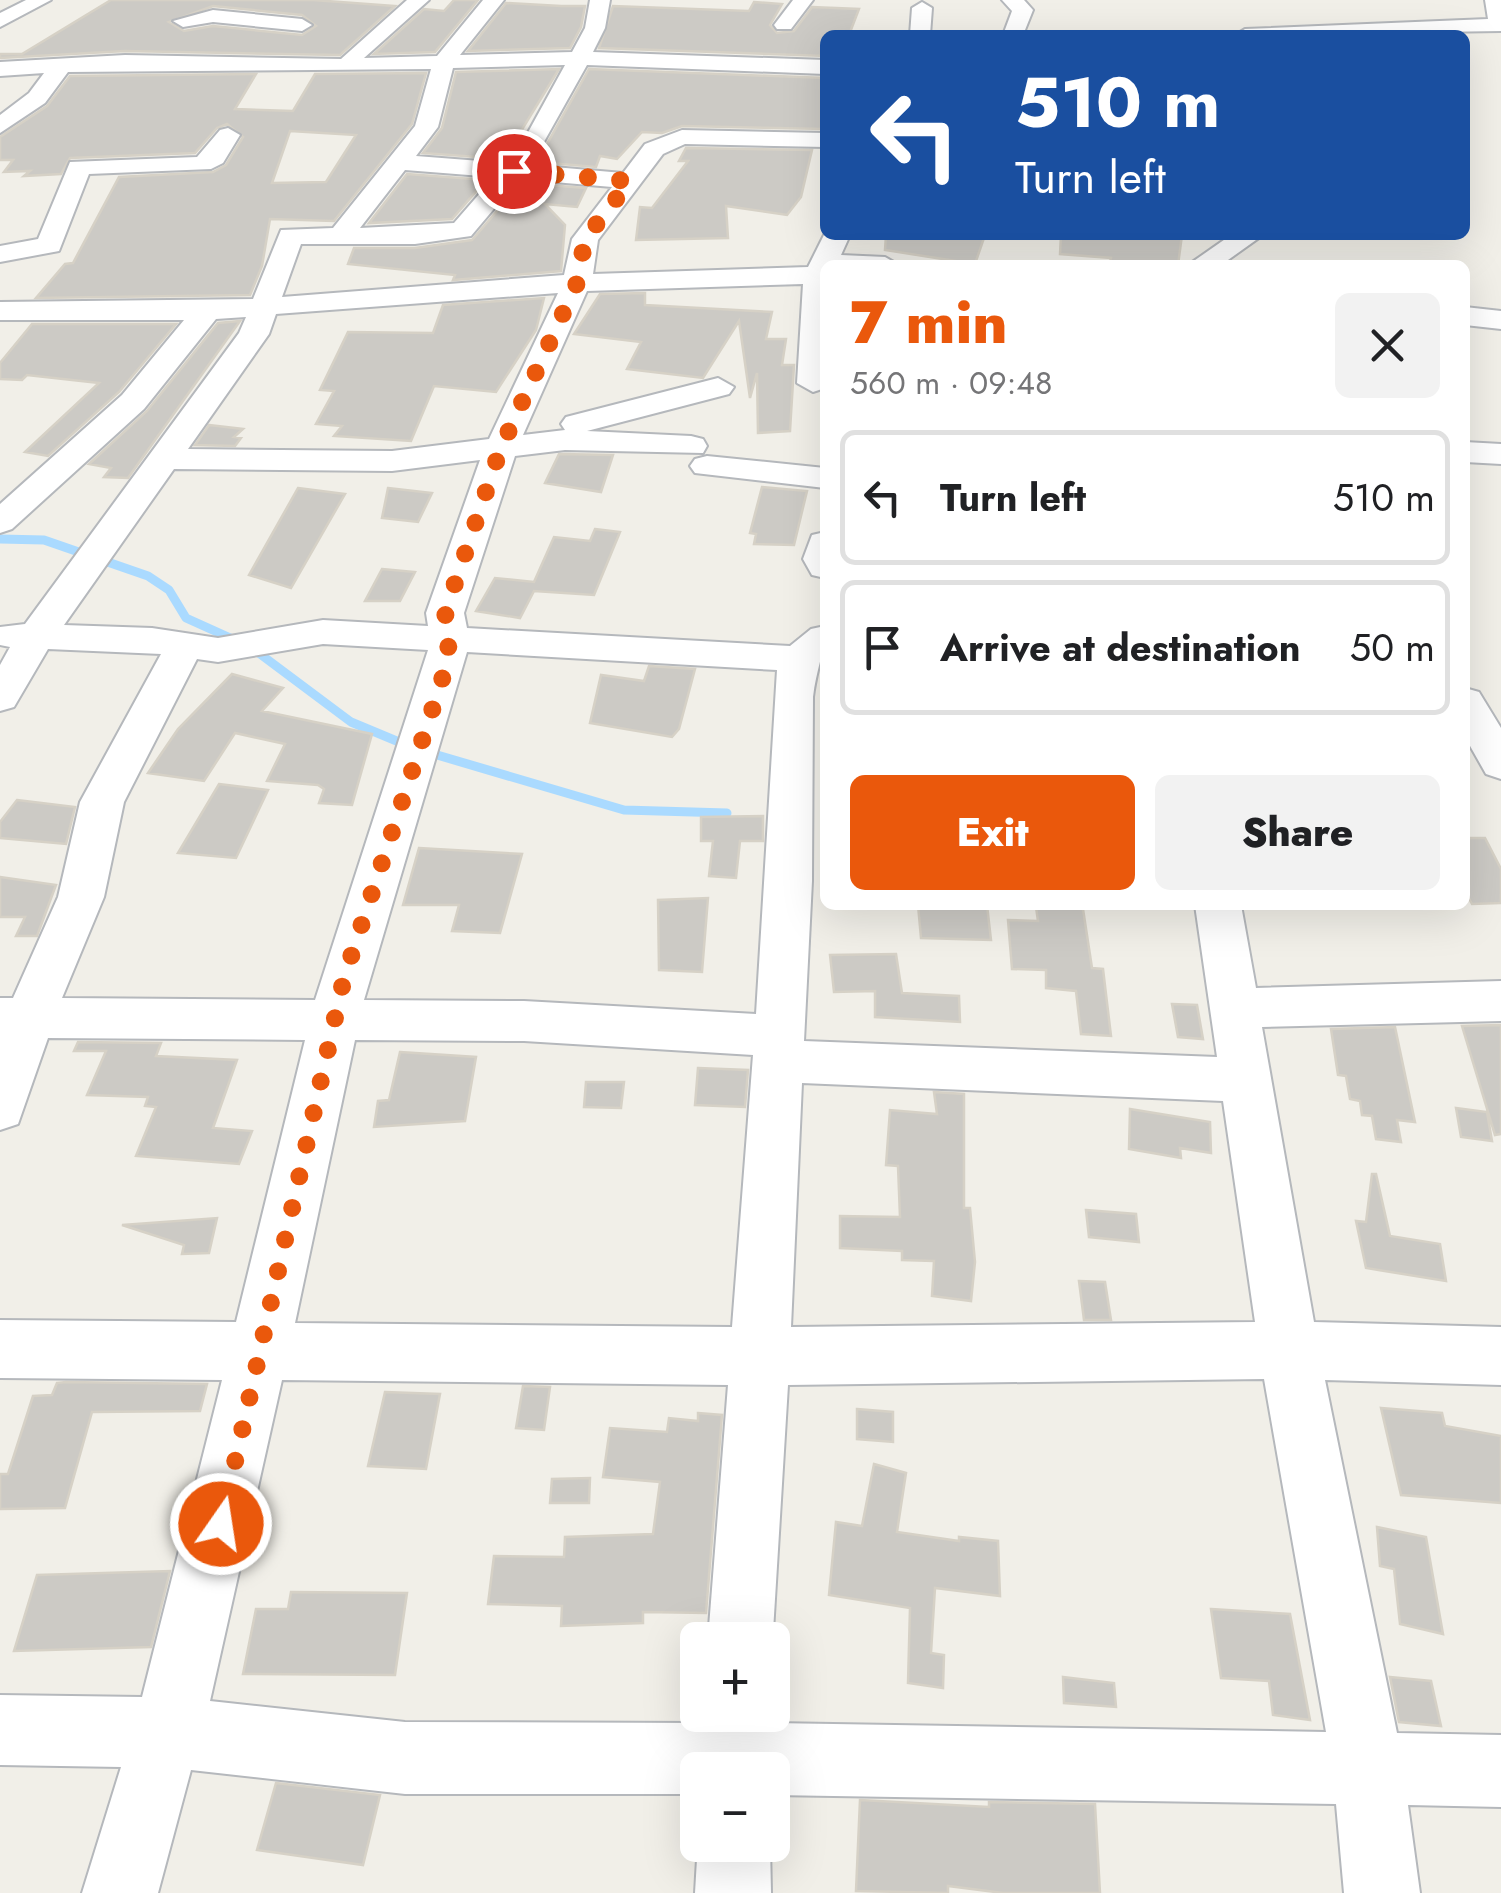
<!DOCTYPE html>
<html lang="en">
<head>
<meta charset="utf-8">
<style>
	:root { --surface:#fff; --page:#f2f2f2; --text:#202124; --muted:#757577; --line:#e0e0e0; --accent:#ea580c }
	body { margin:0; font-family:Jost,sans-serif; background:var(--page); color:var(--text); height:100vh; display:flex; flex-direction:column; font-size:38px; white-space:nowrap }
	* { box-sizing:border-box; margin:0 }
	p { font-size:32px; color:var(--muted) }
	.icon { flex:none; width:55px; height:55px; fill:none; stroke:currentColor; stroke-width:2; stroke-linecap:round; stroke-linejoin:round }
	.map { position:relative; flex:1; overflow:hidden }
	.details { position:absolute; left:820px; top:260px; width:650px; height:650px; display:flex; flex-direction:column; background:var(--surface); border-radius:15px; box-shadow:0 10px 40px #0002 }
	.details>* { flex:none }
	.guide { position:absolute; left:820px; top:30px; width:650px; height:210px; border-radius:15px; box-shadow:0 10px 40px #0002; background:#1a4fa0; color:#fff; overflow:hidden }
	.buttons { position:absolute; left:680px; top:1622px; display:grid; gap:20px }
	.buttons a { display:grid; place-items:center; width:110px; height:110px; border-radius:15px; background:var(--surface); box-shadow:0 10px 40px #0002; font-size:50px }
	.pin { position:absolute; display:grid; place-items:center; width:85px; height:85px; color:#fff; margin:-42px; border:5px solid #fff; border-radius:50%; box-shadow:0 2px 10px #0007 }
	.me { position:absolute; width:110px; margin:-55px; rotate:13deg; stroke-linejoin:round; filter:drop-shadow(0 0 8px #0008) }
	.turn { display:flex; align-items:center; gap:35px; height:210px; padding:0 30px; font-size:45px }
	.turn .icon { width:130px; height:130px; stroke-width:2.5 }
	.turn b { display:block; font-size:70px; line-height:85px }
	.round { display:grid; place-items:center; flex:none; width:105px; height:105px; border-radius:15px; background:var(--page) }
	.head { display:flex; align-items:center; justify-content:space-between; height:170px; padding:0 30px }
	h1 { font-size:60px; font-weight:800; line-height:75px; color:var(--accent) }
	.button { display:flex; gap:20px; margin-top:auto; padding:20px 30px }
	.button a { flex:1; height:115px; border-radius:15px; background:var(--accent); color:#fff; font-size:40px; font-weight:800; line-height:115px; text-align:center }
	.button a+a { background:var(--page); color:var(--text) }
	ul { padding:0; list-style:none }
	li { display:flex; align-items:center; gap:30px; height:135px; margin:0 20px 15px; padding:0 10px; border:5px solid var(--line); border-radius:15px }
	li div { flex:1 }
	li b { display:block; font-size:38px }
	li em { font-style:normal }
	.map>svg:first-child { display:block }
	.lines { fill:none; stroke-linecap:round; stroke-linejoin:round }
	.stream { stroke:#aadaff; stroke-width:9 }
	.building { fill:#cccac5; stroke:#d6d1c6; stroke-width:2.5; fill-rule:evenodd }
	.minor-casing { stroke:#b5b8bc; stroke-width:4 }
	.minor { fill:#fff; fill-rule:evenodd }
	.route { stroke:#ea580c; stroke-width:18; stroke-dasharray:0 32.4 }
</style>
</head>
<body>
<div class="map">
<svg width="1501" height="1893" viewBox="0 0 1501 1893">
	<rect width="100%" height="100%" fill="#f1efe8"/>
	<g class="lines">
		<path class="stream" d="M0,539l44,1 104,36 21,14 17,28 51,23
			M252,648l99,74 60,25
			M427,752l197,58 103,3"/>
	</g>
	<path class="building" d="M111,0h202l82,6 -55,49 -215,-4 -125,7v-4h22zM213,6l89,9 14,11 -14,9 -89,-9 -29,5 -15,-9z
		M454,0h24l-43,52 -61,2 50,-45 20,2z
		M754,2l28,2 -12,21 7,8 17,-2 18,-24 47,2 -10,26h-24v21l-226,-8 14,-42 136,5z
		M506,3l55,3h24l-4,21 -11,21 -102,3z
		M559,69l-55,90 -81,-6 19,-25 14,-56z
		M589,69l236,9v51l-143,-3 -20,7 -20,-1 -25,27 -17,-3 -4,11 -59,-5z
		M426,73l-14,51 -78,97 -64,-2 -8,47 -12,29 -214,3 29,-34 8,-1 46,-86 94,-5 13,-7 17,-28 -16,-13 -10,4 -22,25 -125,5 -9,16 -37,2 6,-5 -26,1 9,-12h-13v-23l47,-31 23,-30 186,-2 -21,35 58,2 22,-37zM290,131l66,4 -30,47 -54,1z
		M686,148l126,2 -11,47 -14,18 -61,-9 2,32 -92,2 4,-33 12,1 36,-47h-9z
		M407,174l79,6 -34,39 -83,4z
		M521,183l65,5 -9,19 -32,-3 20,21 -4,46 -108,9 2,-5 -107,-11 6,-16h61l57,-8z
		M886,235h99l-10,29 -90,-14z
		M1061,235h121l-4,30h-69l2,-7 -51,-4z
		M645,293v12l127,7 -6,27h20l-4,26h12l-4,66 -32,2 -1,-60 -7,25 -11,-77 -36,57 -76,-9 14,-27 -67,-8 26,-40z
		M544,298l-8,32 -40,62 -62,-6 -23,55 -77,-5 8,-10 -26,-2 18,-33 -14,-1 28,-58 85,1 10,-28z
		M240,321l-112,157 -24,-1 7,-9 -22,-4 58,-53 71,-88z
		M32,324h144l-57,68 -71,64 -23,-4 74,-69 -72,-8 -5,5 -22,-1v-16z
		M209,425l34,4 -9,8 7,1 -6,8 -40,-1z
		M559,454l54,1 -12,37 -56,-9z
		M762,487l45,4 -13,54 -40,-1 2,-10 -6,-1z
		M298,488l47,6 -54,94 -42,-13z
		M388,488l44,5 -14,29 -36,-4z
		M595,529l25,3 -26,63 -60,-4 -14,27 -44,-7 19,-33 39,4 20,-45 36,4z
		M382,569l33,3 -15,29h-35z
		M649,666l46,3 -16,60 -7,8 -82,-14 11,-48 43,6z
		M232,674l51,14 -21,23 110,23 -20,71 -33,-2 5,-14 -6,-4 -51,-4 18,-37 -50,-11 -31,48 -56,-8 30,-44z
		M219,784l49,6 -32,68 -58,-5z
		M17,800l58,7 -9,37 -66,-6v-16z
		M763,816v25h-23l-4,37 -27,-2 4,-35h-12v-24z
		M1465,838h20l16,31v34l-29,1 -7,-13z
		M419,848l103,6 -22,79 -48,-2 7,-26h-56z
		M0,877l56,8 -19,51h-21l9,-19h-25z
		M708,898l-6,74 -43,-2 -1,-70z
		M918,905h69l4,35 -70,-2z
		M1036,907l47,2 9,59 11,1 8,67 -30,-2 -5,-43 -30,-3v-18l-34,-1 -4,-49 30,1z
		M896,954l6,39 57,3 1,26 -85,-5v-26l-41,1 -4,-37z
		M1172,1004l25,1 6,34 -25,-2z
		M1501,1025v109l-6,1 -33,-109z
		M1395,1027l20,95 -18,-2 4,22 -25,-3 -4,-23 -10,-1 -2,-14 -10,-2 -4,-23 -8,-1 -7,-46z
		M78,1042l83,1 -5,13 81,4 -24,68 39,3 -13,33 -103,-8 20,-49 -11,-1 3,-9 -61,-2 19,-44h-32z
		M400,1052l76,5 -11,64 -91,6 4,-26 11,-1z
		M698,1068l50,2 -3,37 -50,-2z
		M586,1082h38l-3,26 -37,-1z
		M934,1092l30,2v114h6l5,54 -4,39 -39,-5 2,-35 -32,-1v-9l-62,-3v-32l60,1 -2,-51 -12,-1 4,-55 47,4z
		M1456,1108l31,4 5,29 -31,-4z
		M1130,1109l80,13 1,31 -31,-5 1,10 -52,-9z
		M1372,1174h4l14,62 50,8 6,37 -80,-13 -10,-47 10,1z
		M1086,1210l50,4 3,28 -50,-5z
		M217,1218l-8,35 -27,1 2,-9 -62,-20z
		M1079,1281l26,1 6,38h-27z
		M57,1383l9,-1 141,2 -7,27 -108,1 -27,96 -65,1v-35h8l25,-78 19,-1z
		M523,1386l27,1 -6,43 -28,-2z
		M385,1392l55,2 -14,75 -58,-3z
		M1381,1408l61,5 3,13 56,10v67l-100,-8z
		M857,1409l36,3v30l-36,-3z
		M698,1413l24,2 -16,198 -63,-1v11l-82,3 1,-20 -74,-2 6,-48 70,1 1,-20 88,-3 7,-52 -57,-5 7,-49 57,4 2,-14 29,3z
		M874,1464l32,9 -9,59 62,9v-4l39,4 2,55 -65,-8 -4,65 13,2 -1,33 -35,-5 2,-75 -81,-13 7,-73 26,4z
		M590,1478l-1,25h-39l2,-24z
		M1377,1527l49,10 17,97 -43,-10 -6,-55 -14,-3z
		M170,1571l-19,76 -137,4 23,-76z
		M291,1592l116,1 -12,82 -152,-1 13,-65h32z
		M1211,1609l79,5 20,106 -37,-5 -4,-34 -48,-3z
		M1063,1677l51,6 2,24 -52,-4z
		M1390,1677l41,4 10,45 -42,-4z
		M276,1783l104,12 -17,70 -106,-15z
		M860,1800l129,7v-5l106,2 5,89h-97l-55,-7v7l-92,-2z"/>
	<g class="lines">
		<defs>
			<path id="minor" d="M26,0h25l-51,27v-14z
				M407,0h22l-65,58 73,-2 46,-56h21l-44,55 112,-3 13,-24 5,-28h20l-5,28 -12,24 232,8v14l-238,-9 -56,100 92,8 22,-29 37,-14 143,3v14l-140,-3 -22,10 -65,86 -5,34 215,-7 17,-34 25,2 -9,20 44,2 14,8h-74v123l-12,4 -16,-9 6,-99 -216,7 -64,144 42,-5 -4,-6 5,-7 152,-39 16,9 -5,7 -142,37 104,5 12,3 4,7 -4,7 -138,-3 -50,6 -51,157 3,15 323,18 21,-17 14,-3c0,26 -9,44 -12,71l-1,184 -8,160 413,16 -22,-152h46l15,83 245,-7v40l-239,6 52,295 187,5v58l-176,-5 72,353 104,2v72l-93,-2 12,88h-76l-8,-89 -564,-9v-25h-74v24h-293l-214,-24 -33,123h-76l39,-126 -121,-2v-70l142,2 80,-317 -222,-2v-58l236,2 69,-282 -257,-2 -30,86 -18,6v-132h13l45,-101 22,-95 81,-148 -113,-5 -34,58 -14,4v-46l10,-18 -10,-2v-18l25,-3 214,-291 7,-16 -30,2 -72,90 -132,120 -12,4v-29l122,-109 62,-75h-184v-18l253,-3 28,-69 52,-2 82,-102 16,-57 -363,3 -23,31 -45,30v-18l29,-22 15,-20 -44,3v-14l125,-7 216,4zM565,65l-45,82 -14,16 -90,-7 22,-29 15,-59zM405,170l89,7 -40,46 -94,5zM519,179l93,8 -40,52 -8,36 -282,22 19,-53h114l56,-8zM558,293l-69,146 -97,12 -204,-2 81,-115 7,-20zM480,460l-54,153 2,13 -105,-6 -105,18 -66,-10 -88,-3 110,-156 218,2zM323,644l105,6 -113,350 -253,-2 42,-101 20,-95 73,-143 21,3zM467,652l310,18 -21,344 -232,-13 -160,-1zM355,1040l169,1 229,14 -21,272 -437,-4zM802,1083l421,18 32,221 -464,5zM1264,1379l62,353 -554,-9v-8h-70l-1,8 -296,-1 -195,-21 72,-321 446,5 -20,255h64v8l16,-263z
				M793,0h20l-22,29h-14l-3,-4z
				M1002,0h22l9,10 -10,25h-20l9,-24z
				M1485,0h16v31l-266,4 10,-6 243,-10z
				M922,2l10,6 -2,27h-20l2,-27z
				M213,10l89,9 10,6 -10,6 -89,-9 -30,5 -10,-6z
				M228,128l12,7 -17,28 -12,6 -122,5 -30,77 -59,11v-16l38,-7 32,-77 127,-5 23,-27z
				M1231,235h32l-42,30h-33z
				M1465,307l36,4v18l-36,-4z
				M1465,442l36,2v20l-36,-2z
				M707,456l118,12v20l-130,-15 -5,-7 5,-7z
				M825,532v46l-13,-3 -9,-16 9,-24z
				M1465,688l14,4 22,36v51l-15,-5 -21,-37z
				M698,1842l72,3 1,48h-76z"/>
		</defs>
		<use href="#minor" class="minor-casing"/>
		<use href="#minor" class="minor"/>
	</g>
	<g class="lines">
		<path class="route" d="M221,1524l123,-546 98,-298 8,-42 -5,-25 55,-163 77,-167 8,-44 45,-58 -116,-10"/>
	</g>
</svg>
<div class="buttons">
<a>+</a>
<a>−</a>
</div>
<div class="pin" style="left:514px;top:171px;background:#d93025"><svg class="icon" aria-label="arrive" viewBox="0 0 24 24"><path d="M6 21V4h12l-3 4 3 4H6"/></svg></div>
<svg class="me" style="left:221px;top:1524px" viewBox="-20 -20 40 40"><circle r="17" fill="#ea580c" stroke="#fff" stroke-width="3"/><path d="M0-11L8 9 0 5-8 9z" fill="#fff"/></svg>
<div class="guide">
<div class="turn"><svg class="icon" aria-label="left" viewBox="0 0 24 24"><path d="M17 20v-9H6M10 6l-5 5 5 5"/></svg><div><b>510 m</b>Turn left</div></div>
</div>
<section class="details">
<div class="head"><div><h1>7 min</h1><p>560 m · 09:48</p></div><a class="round"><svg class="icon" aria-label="close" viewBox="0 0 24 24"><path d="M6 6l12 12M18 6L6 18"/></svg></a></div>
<ul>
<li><svg class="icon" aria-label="left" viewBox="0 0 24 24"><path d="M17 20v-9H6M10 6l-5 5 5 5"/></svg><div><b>Turn left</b></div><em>510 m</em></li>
<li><svg class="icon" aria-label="arrive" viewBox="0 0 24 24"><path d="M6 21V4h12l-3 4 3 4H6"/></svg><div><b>Arrive at destination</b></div><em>50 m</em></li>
</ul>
<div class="button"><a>Exit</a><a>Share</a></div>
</section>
</div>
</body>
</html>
